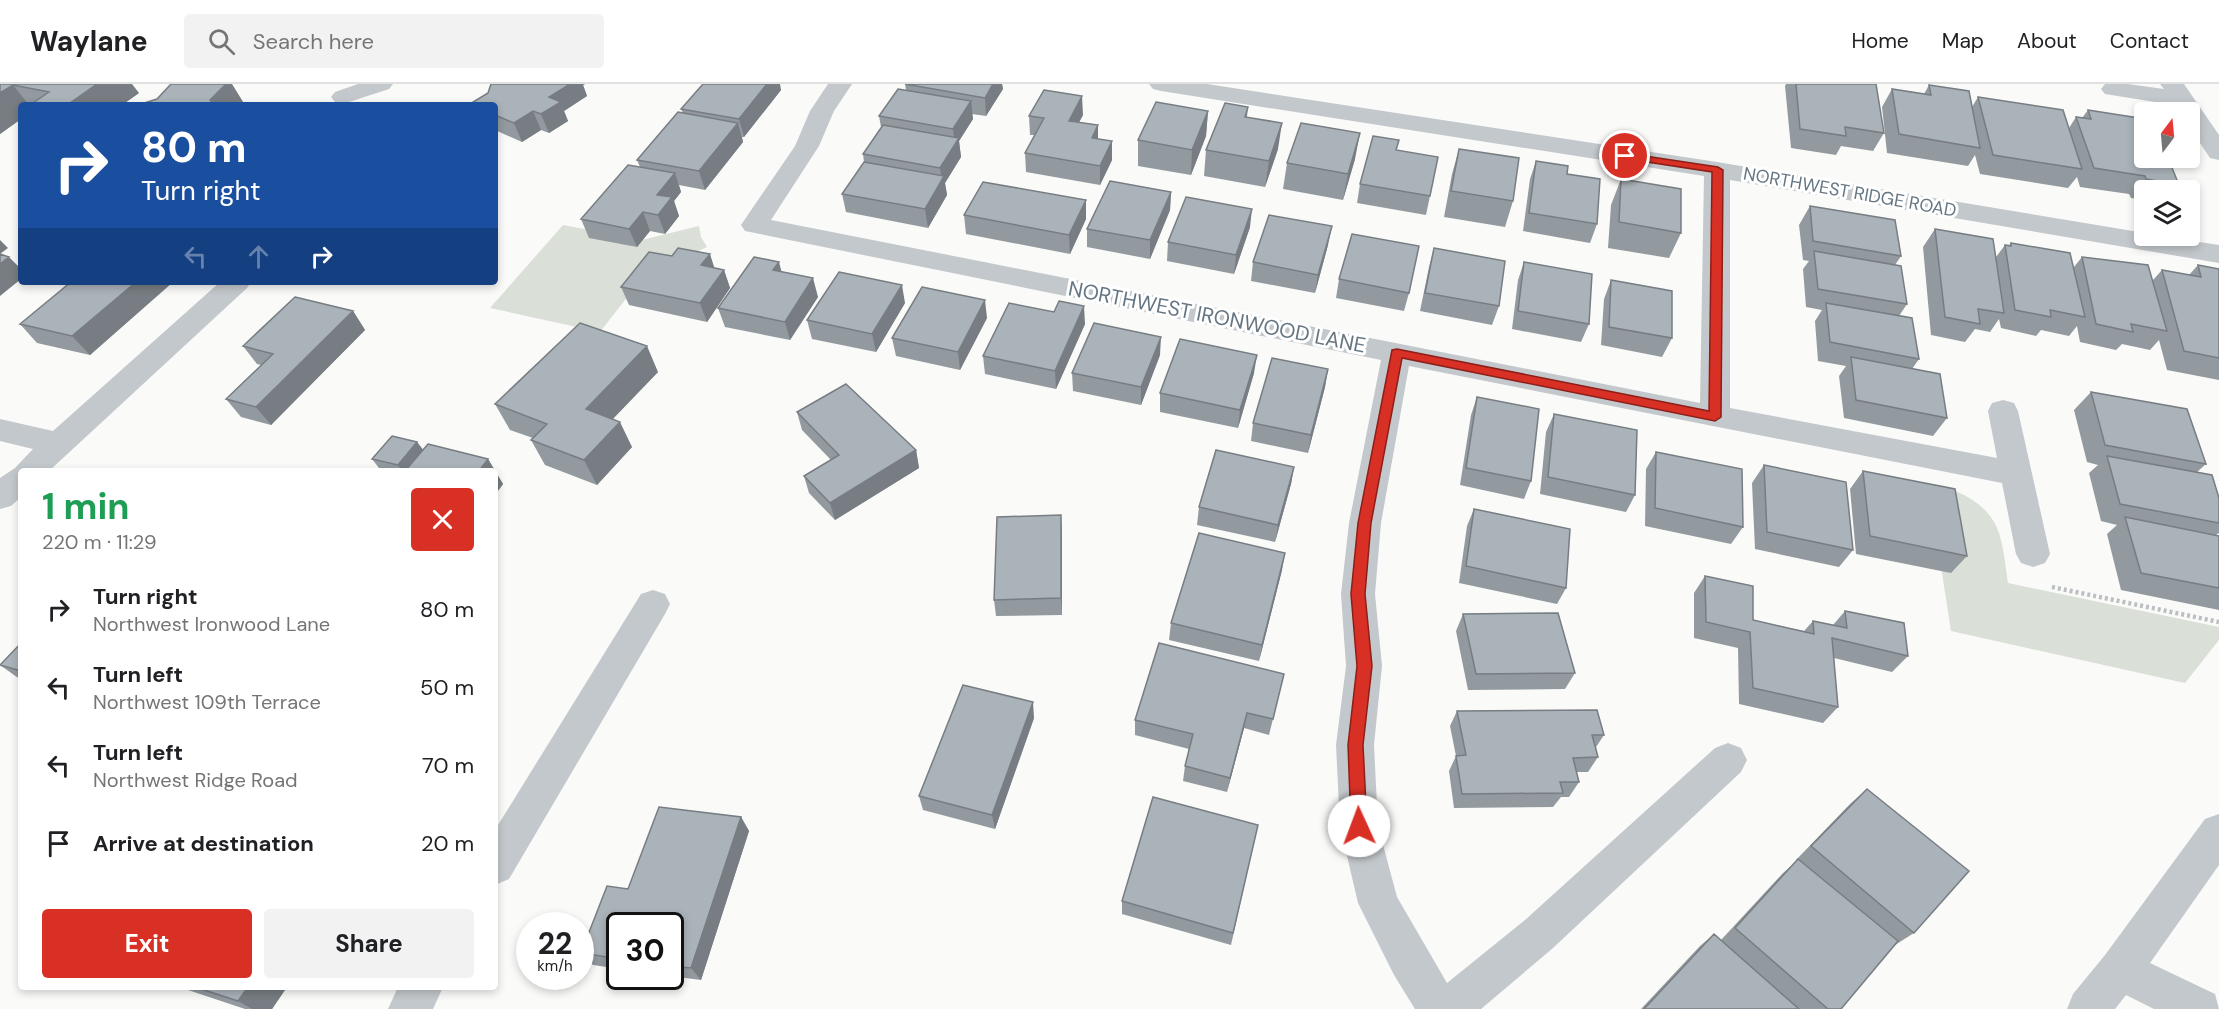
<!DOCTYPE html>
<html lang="en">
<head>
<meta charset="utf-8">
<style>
	:root { --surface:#fff; --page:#f2f2f2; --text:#202124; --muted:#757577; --line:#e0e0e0; --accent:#d93025 }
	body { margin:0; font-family:"DM Sans",sans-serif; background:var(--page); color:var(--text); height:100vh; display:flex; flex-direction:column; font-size:22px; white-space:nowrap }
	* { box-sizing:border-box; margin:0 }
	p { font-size:20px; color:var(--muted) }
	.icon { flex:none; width:33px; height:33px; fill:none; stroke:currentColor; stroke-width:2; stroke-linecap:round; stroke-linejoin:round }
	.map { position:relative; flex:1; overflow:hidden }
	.details { position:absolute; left:18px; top:384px; width:480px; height:522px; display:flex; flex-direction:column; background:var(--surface); border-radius:6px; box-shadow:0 3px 9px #0003 }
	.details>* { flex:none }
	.banner { position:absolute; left:18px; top:18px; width:480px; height:183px; border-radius:6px; box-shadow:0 3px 9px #0003; background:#1a4fa0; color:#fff; overflow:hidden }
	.needle { width:39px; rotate:16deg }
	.buttons { position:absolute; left:2134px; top:18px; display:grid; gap:12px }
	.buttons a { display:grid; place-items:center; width:66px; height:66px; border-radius:6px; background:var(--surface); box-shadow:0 3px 9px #0003; font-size:30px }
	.speed { position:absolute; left:516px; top:828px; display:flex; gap:12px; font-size:30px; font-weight:700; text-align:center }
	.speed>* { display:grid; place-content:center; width:78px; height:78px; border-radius:50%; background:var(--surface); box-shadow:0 3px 9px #0003; line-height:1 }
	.speed small { font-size:15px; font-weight:400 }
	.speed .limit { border:3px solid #111; border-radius:9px; background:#fff; color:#111 }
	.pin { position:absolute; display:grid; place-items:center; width:51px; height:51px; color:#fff; margin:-26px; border:3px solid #fff; border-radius:50%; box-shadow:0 2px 6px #0007 }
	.me { position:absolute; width:66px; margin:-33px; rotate:358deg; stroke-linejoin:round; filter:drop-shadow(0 0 4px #0008) }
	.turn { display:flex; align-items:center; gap:21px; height:126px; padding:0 24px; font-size:27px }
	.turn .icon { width:78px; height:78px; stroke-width:2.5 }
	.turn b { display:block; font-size:42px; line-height:51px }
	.lanes { display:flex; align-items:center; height:57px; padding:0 24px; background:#0003; justify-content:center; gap:30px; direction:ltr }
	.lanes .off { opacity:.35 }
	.round { display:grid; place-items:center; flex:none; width:63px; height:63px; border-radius:6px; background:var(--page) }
	.head { display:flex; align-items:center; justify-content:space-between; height:102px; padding:0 24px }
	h1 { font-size:36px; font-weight:700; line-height:45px; color:#1e9e55 }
	.primary-button { display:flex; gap:12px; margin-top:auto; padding:12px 24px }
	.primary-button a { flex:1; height:69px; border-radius:6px; background:var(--accent); color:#fff; font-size:24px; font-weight:700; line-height:69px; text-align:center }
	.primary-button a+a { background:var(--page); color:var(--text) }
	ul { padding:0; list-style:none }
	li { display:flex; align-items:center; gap:18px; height:78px; padding:0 24px }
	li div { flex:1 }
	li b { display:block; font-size:22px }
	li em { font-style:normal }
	header { display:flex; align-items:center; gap:36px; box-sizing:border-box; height:84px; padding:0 30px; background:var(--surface); border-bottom:2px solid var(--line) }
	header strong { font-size:28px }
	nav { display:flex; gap:33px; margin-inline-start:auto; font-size:21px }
	.search { width:420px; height:54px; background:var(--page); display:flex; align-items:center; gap:15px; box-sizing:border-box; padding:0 21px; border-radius:6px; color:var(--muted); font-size:22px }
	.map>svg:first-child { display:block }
	.green { fill:#dadfd7 }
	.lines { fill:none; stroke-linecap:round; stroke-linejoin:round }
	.path { stroke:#bbbfc2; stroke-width:4.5; stroke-dasharray:3 3; stroke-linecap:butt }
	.minor { fill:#c3c8cc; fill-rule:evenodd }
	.wall { fill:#929a9f }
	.shaded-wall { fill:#777d82 }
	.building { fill:#aab3b9; stroke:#777d82; stroke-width:1.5 }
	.route { fill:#d93025; stroke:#8d1f18; stroke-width:1.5 }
	.labels { text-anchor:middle; stroke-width:6; stroke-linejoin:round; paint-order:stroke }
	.far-street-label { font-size:18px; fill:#657683; stroke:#fff }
	.street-label { font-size:21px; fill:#657683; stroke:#fff }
</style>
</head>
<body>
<header>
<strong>Waylane</strong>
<div class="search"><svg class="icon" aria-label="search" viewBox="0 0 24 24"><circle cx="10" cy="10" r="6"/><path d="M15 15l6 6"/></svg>Search here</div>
<nav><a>Home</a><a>Map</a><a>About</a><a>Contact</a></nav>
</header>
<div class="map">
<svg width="2219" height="925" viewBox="0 0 2219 925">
	<rect width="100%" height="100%" fill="#fafaf8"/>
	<path class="green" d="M563,141l79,15 57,-14 2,11 6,10 -64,30 -43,55 -110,-24z
		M1928,399c26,5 58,18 69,45 7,16 8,38 11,55l211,44v13l-34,43 -234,-52z"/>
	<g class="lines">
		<path class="path" d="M2052,503l167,35"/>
		<path class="minor" d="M358,0h35l-4,5 -46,15 -8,-2 -4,-5 4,-5z
			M828,0h24l-18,27 -15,35 -48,74 929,183 4,-227 -543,-85 -8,-2 -4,-5h58l510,78 428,71v3h15l59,9v18l-489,-83v228l267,50 -9,-47 4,-8 11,-3 11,3 4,8 32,143 -5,9 -12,4 -12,-4 -5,-9 -14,-71 -593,-117 -28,157 -6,71 7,72 -8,79 4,81 19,71 50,86 78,-63 190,-172 13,-5 13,5 6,12 -6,12 -188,176 -72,61h-66l-21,-34 -36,-72 -18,-77 -4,-81 10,-79 -5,-72 8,-71 32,-163 -636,-129 -4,-6 54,-79 15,-35z
			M2105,0h23l36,5 -4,-5h24l35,51v25l-9,-2 -20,-30v-16h-11l-5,-7 -69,-11 -4,-5z
			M220,198h31l-4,6 -198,183h-28v26l-10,9 -11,3v-31l15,-10 18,-19 -33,-8v-22l53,12z
			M653,506l12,4 5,10 -5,10 -156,265 -14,6v-55l146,-236z
			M2219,730v51l-69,98 65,31 4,15h-65l-28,-14 -11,14h-48l6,-15 32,-39 100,-136z
			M398,903h45l-10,22h-45z"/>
	</g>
	<path class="wall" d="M0,0l139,9 -17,12h-101v14l-21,15z
		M491,0h94l-2,1 4,11 -23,15 4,10 -19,12 -8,-3 -19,12 -27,-12v-25h-24l-1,-1 18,-11z
		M905,0h97l1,5 -17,27 -14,-2 1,5 -14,22 2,16 -16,26 2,12 -19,33 -82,-16 -4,-18 22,-32 -1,-8 18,-27 -2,-11 27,-26z
		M1786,0h90l8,49 -11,18 -32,-5 -5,9 -45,-7 -6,-62z
		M1929,1l43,22 6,-10 91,31 7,-11 6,1 6,-8 91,75 -5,5h-29v10l-14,-2 -2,-4 -49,-7 -3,-10 -9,11 -88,-14 -5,-19 -7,11 -81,-13 -5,-46 10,-18 32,5z
		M781,6l-37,47h-2l1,5 -38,48 -26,-5 2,7 -7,9 5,15 -14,18 -15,-3 -13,16 -48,-9 -8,-19 59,-52 -3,-7 46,-47 -2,-4z
		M1248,23l-1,10 31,32 -13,38 -61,-11 2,-26z
		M1208,27l-2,25 -15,39 -53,-9v-26z
		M1083,31l-4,7 19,3v14l14,2v19l-12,25 -74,-13 -1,-19 10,-18h-5l-1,-19z
		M1459,65l54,52 -8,26 -61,-10 8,-43z
		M1397,66l33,46 -4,19 -69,-12 3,-19z
		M1355,75l-12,41 -60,-11 4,-26z
		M1536,77l31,13 30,50 -7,19 -67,-12 7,-52z
		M1621,95l60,54 -12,25 -61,-10 3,-43z
		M1171,108l-1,18 -20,49 -63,-12v-18z
		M1086,116v19l-16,35 -104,-20 -2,-19z
		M1810,122l91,50 -6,9 12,39 -8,12 20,43 -7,10 35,49 -14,18 -89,-18 -5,-42 7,-10 -28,-5 -3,-40 7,-11 -16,-3 -3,-38 6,-8 -6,-1 -4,-35z
		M1250,143l-16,47 -67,-13 1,-19z
		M1935,145l61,28 9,-12h4l2,-2 63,24 8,-10 71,23 9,-10 27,5 9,-10 21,4v111l-52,-10 -8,-30 -9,10 -28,-6 -6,6 -36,-8 -3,-16 -8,10 -28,-6 -5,6 -35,-8 -2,-9 -9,13 -15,-3 -10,13 -34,-7 -8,-88z
		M1328,161l-13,48 -64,-12 2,-19z
		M1434,164l65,58 -7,19 -72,-14 9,-44z
		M1524,178l65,62 -8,18 -69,-13 6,-49z
		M714,184l10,2 6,18 -23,34 -78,-17 -8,-18z
		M782,188l36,25 -28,43 -65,-13 -7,-19z
		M1339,195l70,14 -5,18 -68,-13z
		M1611,196l61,58 -10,19 -61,-12 3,-46z
		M71,198h102l-83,73 -53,-12 -17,-19z
		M905,219l-29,49 -64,-13 -5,-19z
		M353,227l12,19 -94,95 -30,-8 -15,-18 35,-34 -4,-1 -14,-18z
		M987,234l-27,52 -64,-14 -4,-18z
		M1085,240l-29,65 -71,-15 -2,-18z
		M1160,271l-19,50 -68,-14 -1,-18z
		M1328,285l-3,18 -17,66 -57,-12 2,-18z
		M658,288l-45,47 19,28 -35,38 -52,-20 -14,-25 2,-2 -23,-8 -15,-26z
		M1254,289l-16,55 -78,-16v-19z
		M2091,308l115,72 -10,9 23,25v35l-3,2 3,1v74l-98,-20 -14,-56 10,-9 -16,-4 -12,-48 9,-8 -11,-3 -13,-52z
		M1477,313l54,84 -7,18 -64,-14 11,-70z
		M797,328l119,38 3,18 -84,52 -26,-27 -5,-17 27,-16 -29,-30z
		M1554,330l81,81 -9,17 -86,-18 6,-62z
		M392,352l25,6 6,8 5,-6 60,15 15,25 -8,11v-24h-103l-13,-3 -7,-9z
		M1656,368l87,75 -12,17 -86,-18 1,-57z
		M1764,381l89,85 -14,17 -84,-18 -3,-66z
		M1294,383l-3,17 -16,58 -78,-17 2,-18z
		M1863,387l104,85 -16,17 -95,-19 -6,-65z
		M1474,425l92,79 -9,16 -98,-21 8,-57z
		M1062,448v83l-66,1 -2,-16z
		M1282,486l-23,91 -90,-21 2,-17z
		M1705,492l48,44 51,11 9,-10 20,4 12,-14 63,45 -16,16 -58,-14 4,49 -15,16 -84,-19 -1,-56 -44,-10v-45z
		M1463,530l112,59 -10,16 -97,1 -12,-59z
		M21,559v37l-21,-15z
		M1284,590l-15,61 -25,-7 -17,64 -44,-11 2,-15 4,-17 -54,-14v-15z
		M1457,627l147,24 -8,12 2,10 -10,15h-12l3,10 -10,15h-8l-8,10 -99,1 -5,-37 7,-15 -6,-30z
		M1034,634l-39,111 -72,-19 -4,-14z
		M1867,705l47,144 -19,12v-1l-54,65h-200l59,-63 14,-12 7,6 62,-67 14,-12 -1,-1 54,-56z
		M741,733l8,14 -48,149 -31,-4v-50h-50v43l-27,-4 -12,-12z
		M1258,741l-27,120 -109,-31v-13z
		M179,903h108l-15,22h-27z"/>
	<path class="shaded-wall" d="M97,0h35l7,9 -17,12h-55z
		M226,0h6l13,21h-32l-3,-5z
		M570,0h15l-2,1 4,11 -23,15 4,10 -19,12 -8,-19 8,-17z
		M767,0h13l1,6 -37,47 -5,-18z
		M993,0h9l1,5 -17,27 -1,-18z
		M13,1l16,20h-8v14l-21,15v-41z
		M1082,12l1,19 -13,24 -1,-18z
		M971,17l2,18 -14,22 2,16 -16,26 2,12 -19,33 -3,-19 17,-29 -2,-12 15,-24 -2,-15z
		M533,27l8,19 -19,12 -8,-19z
		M1208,27l-2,25 -15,39 1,-25z
		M738,39l5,19 -38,48 -6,-19z
		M1282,39l-4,26 -13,38 4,-26z
		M1098,41v19l-6,-6z
		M1360,49l-5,26 -12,41 5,-26z
		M1112,57v19l-12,25v-19z
		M675,89l6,19 -7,9 5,15 -14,18 -7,-19 -1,-20z
		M495,92l3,7 -3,4z
		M1171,108l-1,18 -20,49v-19z
		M1086,116v19l-16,35 -1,-19z
		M1252,125l-2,18 -16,47 2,-19z
		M643,128l7,19 -13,16 -8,-18z
		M1332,142l-4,19 -13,48 3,-18z
		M0,156l8,8 -8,6z
		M710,170l6,19 -15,-8z
		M9,173l12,12v10l-21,17v-32z
		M779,178l5,19 -11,-11z
		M724,186l6,18 -23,34 -7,-19z
		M813,194l5,19 -28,43 -5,-18z
		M136,198h37l-83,73 -18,-19z
		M902,201l3,18 -29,49 -4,-18z
		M985,216l2,18 -27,52 -2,-18z
		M1084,222l1,18 -29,65 -1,-18z
		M353,227l12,19 -94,95 -15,-18z
		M1161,253l-1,18 -19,50v-18z
		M647,262l11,26 -60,62 -12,-25z
		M1257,271l-3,18 -16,55 2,-18z
		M1328,285l-3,18 -17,66 3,-18z
		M620,338l12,25 -35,38 -13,-25z
		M417,358l7,9 -17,20h-5l-4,-6z
		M916,366l3,18 -84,52 -5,-17z
		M488,375l15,25 -8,11v-24h-16z
		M1294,383l-3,17 -16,58 3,-17z
		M1061,431l1,17v83l-1,-17z
		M1285,469l-3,17 -23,91 3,-16z
		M1033,618l1,16 -39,111 -3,-14z
		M1247,629l-3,15 -17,64 3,-14z
		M741,733l8,14 -48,149 -10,-12z
		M248,903h39l-15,22h-20l-14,-8z"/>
	<path class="building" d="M0,0h97l-30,21h-37l19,-13 -36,-7 -13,8z
		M171,0h55l-16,16 4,5h-76l19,-6z
		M491,0h79l-21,13 12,5 -20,12 -8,-3 -19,12 -19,-8v-10h-23l-2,-1 18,-11z
		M703,0h64l-28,35 -58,-10z
		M905,0h88l-8,14z
		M1796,0h80l8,49 -39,-6 1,9 -46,-7z
		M1929,1l40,6 11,57 -81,-14 -7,-45 39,6z
		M898,5l73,12 -18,28 -74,-13z
		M1044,6l38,6 -13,25 29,4 -6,13 20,3 -12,25 -75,-13 19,-35 -15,-2z
		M1978,13l85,13 19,59 -89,-14z
		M1156,18l52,9 -16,39 -54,-10z
		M1225,19l23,4 -3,10 37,6 -13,38 -63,-11z
		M2088,26l57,9v39h23l11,27 -33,-6 -1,-3 -51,-8 -18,-51 15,2z
		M678,28l60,11 -39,48 -62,-11z
		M1301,39l59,10 -12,41 -61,-11z
		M883,41l76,13 -19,30 -77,-14z
		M1373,52l26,4 -3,10 42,7 -8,39 -70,-12z
		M1459,65l60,9 -6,43 -62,-10z
		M1536,77l32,5 -1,8 33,5 -3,45 -68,-11z
		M864,78l80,14 -19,33 -83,-15z
		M628,81l47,8 -18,22 15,2 -14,18 -15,-3 -14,17 -48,-10z
		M1621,95l60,10v44l-62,-11z
		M1110,97l61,11 -21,48 -63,-11z
		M983,98l103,18 -17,35 -105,-20z
		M1186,113l66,12 -16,46 -68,-13z
		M1810,122l85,14 6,36 -88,-15z
		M1269,131l63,11 -14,49 -65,-13z
		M1935,145l58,10 11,74 -26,-4 2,15 -35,-7z
		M1352,150l67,12 -10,47 -70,-14z
		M2011,159l59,10 15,64 -35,-7 1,7 -36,-7 -10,-65 6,1z
		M678,164l32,6 -9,11 23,5 -24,33 -79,-16 28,-35 23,4z
		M1434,164l71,13 -6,45 -74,-13z
		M1814,167l87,15 6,38 -89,-15z
		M0,170l9,3 -9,7z
		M754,173l25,5 -6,8 40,8 -28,44 -67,-14z
		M2082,173l66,8 19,66 -36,-7 2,8 -37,-8z
		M1524,178l68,12 -3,50 -71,-13z
		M2198,181l21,4v89l-35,-7 -22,-81 39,7z
		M839,188l63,13 -30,49 -65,-14z
		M1611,196l61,11v47l-63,-11z
		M71,198h65l-64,54 -52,-12z
		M922,203l63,13 -27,52 -66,-14z
		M295,213l58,14 -97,96 -30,-8 47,-45 -30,-8z
		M1059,217l25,5 -29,65 -72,-15 26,-53 45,9z
		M1826,219l86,15 7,41 -89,-17z
		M580,239l67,23 -61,63 34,13 -36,38 -53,-20 16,-16 -52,-20z
		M1094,239l67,14 -20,50 -69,-14z
		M1180,255l77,16 -17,55 -80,-17z
		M1851,273l89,17 7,44 -91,-18z
		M1272,274l56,11 -17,66 -58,-12z
		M846,300l70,66 -86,53 -26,-27 35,-21 -42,-43z
		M2091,308l96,17 19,55 -101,-19z
		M1477,313l62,12 -8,72 -65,-13z
		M1554,330l83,16 -2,65 -87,-18z
		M392,352l25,6 -19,23 -26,-6z
		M428,360l60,15 -9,12h-74z
		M1216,366l78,17 -16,58 -79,-18z
		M1656,368l86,17 1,58 -88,-19z
		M2107,372l105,19 7,23v25l-99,-19z
		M1764,381l82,17 7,68 -86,-18z
		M1863,387l92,18 12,67 -97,-20z
		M1474,425l96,20 -4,59 -100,-22z
		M1061,431v83l-67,2 3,-83z
		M2125,433l94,19v52l-78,-15z
		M1199,449l86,20 -23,92 -91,-22z
		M1705,492l48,10v34l61,14 -1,-13 34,7 -2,-17 59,12 4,33 -76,-18 6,69 -85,-19 -3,-56 -44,-10z
		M1558,529l17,60 -99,1 -13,-60z
		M21,559v28l-21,-6z
		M1159,559l125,31 -11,45 -26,-6 -17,65 -45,-12 8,-32 -58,-14z
		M963,601l70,17 -41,113 -73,-19z
		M1597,626l7,25h-12l6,22 -25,1 6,24h-19l3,11 -101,1 -6,-38 10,-1 -9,-44z
		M1867,705l102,82 -55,62 -103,-87z
		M1153,713l105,28 -25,108 -111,-32z
		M659,723l82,10 -50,151 -21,-2v-40h-50v33l-39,-6 26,-67 21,3z
		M1798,775l100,82 -57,68h-13l-93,-81z
		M1714,850l85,75h-155z
		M195,903h53l-10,14z"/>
	<path class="route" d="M1625,69l93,14 5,3 -2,247 -6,4 -313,-63 -31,165 -6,71 7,72 -9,79 4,81 -3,6 -5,2 -6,-2 -2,-6 -3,-81 9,-79 -6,-72 7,-71 34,-173 5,-1 312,62 3,-239 -91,-14 -1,-2z"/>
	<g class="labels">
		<g class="far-street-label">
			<text transform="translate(1850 108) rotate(10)" y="6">NORTHWEST RIDGE ROAD</text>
		</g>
		<g class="street-label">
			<text transform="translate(1217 233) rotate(11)" y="7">NORTHWEST IRONWOOD LANE</text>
		</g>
	</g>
</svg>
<div class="buttons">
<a><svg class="needle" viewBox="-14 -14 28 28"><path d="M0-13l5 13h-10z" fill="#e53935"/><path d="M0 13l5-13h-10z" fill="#757577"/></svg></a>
<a><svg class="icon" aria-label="layers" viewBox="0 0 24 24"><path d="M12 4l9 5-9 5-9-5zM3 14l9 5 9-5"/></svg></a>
</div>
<div class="speed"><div>22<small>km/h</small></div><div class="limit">30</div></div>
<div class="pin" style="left:1625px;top:72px;background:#d93025"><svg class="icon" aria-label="arrive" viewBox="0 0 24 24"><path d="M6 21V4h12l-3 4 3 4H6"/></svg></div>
<svg class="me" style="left:1359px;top:742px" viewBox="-20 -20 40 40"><circle r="19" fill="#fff"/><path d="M0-13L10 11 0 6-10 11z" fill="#d93025"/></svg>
<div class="banner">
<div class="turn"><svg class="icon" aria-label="right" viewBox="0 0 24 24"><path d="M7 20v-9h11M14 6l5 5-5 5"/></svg><div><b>80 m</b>Turn right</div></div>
<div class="lanes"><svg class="icon off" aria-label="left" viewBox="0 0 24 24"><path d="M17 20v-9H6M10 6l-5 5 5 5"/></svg><svg class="icon off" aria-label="ahead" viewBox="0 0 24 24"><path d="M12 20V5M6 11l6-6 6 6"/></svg><svg class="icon" aria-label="right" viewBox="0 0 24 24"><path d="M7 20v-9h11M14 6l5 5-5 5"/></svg></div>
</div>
<section class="details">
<div class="head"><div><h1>1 min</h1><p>220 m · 11:29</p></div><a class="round" style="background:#d93025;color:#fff"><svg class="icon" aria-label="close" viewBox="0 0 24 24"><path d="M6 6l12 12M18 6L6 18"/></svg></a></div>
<ul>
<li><svg class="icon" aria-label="right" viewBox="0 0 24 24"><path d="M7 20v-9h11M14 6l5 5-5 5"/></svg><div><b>Turn right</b><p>Northwest Ironwood Lane</p></div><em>80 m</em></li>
<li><svg class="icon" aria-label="left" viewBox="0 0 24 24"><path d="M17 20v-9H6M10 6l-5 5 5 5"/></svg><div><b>Turn left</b><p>Northwest 109th Terrace</p></div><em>50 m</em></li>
<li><svg class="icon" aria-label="left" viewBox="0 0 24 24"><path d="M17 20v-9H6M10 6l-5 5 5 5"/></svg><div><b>Turn left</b><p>Northwest Ridge Road</p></div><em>70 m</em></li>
<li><svg class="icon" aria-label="arrive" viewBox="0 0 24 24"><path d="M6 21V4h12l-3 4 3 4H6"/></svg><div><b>Arrive at destination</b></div><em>20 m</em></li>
</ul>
<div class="primary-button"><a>Exit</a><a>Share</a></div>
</section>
</div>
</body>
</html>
